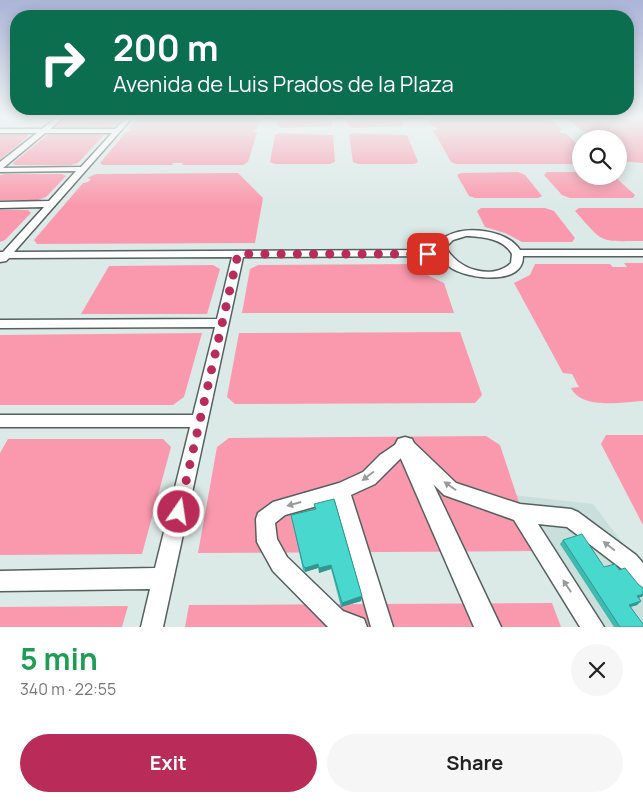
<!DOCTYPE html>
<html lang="en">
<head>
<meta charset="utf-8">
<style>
	:root { --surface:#fff; --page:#f6f6f6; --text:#222; --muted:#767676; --accent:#b92b59 }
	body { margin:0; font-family:Manrope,sans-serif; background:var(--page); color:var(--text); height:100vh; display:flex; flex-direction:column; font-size:19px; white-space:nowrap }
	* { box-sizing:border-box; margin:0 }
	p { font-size:16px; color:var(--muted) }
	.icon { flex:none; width:28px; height:28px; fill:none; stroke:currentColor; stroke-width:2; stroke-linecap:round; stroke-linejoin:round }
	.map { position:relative; height:627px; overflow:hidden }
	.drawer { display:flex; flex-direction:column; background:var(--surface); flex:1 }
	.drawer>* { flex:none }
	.top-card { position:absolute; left:10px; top:10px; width:624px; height:105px; border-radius:20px; box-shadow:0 2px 12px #0003; background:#0b6e4f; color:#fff; overflow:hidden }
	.buttons { position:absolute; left:572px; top:130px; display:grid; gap:10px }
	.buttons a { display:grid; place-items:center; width:55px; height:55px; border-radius:50%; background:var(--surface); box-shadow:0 2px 12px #0003; font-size:25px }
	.pin { position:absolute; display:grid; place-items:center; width:42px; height:42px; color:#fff; margin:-21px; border-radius:10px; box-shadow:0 2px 8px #0006 }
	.me { position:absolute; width:55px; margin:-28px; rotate:13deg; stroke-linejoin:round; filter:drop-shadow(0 0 4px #0008) }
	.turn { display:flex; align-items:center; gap:18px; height:105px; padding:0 20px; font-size:22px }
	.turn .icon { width:65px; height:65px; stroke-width:2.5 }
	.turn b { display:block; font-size:35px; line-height:42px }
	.round { display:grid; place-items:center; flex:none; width:52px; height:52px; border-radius:26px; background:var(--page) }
	.head { display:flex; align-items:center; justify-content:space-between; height:85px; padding:0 20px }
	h1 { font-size:30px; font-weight:700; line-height:38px; color:#1e9e55 }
	.cta { display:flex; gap:10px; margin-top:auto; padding:10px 20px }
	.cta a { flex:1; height:58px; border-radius:30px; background:var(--accent); color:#fff; font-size:20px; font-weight:700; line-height:58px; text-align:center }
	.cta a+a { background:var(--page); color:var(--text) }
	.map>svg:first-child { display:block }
	.built { fill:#c8dfdc }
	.green { fill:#fa99ad }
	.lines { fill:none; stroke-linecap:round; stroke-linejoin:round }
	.minor-casing { stroke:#55615f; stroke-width:3 }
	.major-casing { stroke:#55615f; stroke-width:3 }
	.minor { fill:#fff; fill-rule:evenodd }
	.major { fill:#fff; fill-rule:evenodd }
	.wall { fill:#3ebab0 }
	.shaded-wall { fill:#329790 }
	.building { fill:#48d8cd; stroke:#329790 }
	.oneway { fill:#999b9b }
	.route { stroke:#b92b59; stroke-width:9; stroke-dasharray:0 16.2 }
</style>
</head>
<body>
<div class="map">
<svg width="643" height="627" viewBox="0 0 643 627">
	<rect width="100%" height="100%" fill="#dbe9e7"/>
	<path class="built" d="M485,492l108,12 50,66v57h-62l-62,-104z"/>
	<path class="green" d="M67,118h54l-9,9 -6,1 -50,-1z
		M138,118h122l-3,11 -5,3h5l-9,30 -5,3h-61l1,-2h-10l-1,2h-69l-3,-2 26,-31 6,-2 -4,-1z
		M278,118h54v8l-51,2 -4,-2z
		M347,118h53l4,8 -52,2 -4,-2z
		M427,118h122l14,12h-4l2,3h4l16,14v17h-125l-5,-2 -18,-32h4l-1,-3h-4z
		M567,118h76v45l-24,-2v-22h-27l-7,-6 3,-1 -7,-2z
		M280,133l53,2 2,27 -5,2h-55l-5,-2 5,-27z
		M353,133l54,2 11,27 -4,2h-56l-5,-2 -4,-27z
		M0,134h27l2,2 -29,23z
		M52,134h49l3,1 -26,28 -7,2h-56l-2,-2 33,-27z
		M518,172l7,3 17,21 -4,2h-63l-6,-2 -12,-21 4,-2z
		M547,172h34v4h33l21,19 -2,3h-63l-8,-3 -18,-20z
		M238,173l25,25 -8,45 -218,1 -3,-4 49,-57 5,-1 3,-3 -4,-1 9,-4z
		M5,174h57l4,2 -20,21 -8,3h-38v-25z
		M481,208h64l9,3 21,27 -3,4h-50l-17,-9 -20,-6 -8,-16z
		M579,208h64v33c-44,0 -38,4 -68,-30z
		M0,210h28l3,3 -26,27 -5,2z
		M624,263h19v138c-21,1 -61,9 -72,-13l8,-1 -7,-13 -9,-1 -49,-90 16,-8 5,-11h75l3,3h14z
		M416,264l13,12 15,7 10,30h-212l8,-44 8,-4z
		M213,265l7,4 -13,45h-126l28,-48z
		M460,332l22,63 -7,8 -240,1 -8,-7 12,-64z
		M202,333l-18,64 -11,8h-173v-70z
		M606,435h37v90l-42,-81z
		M486,436l14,9 35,106 -337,2 19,-106 12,-9z
		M8,439h155l8,8 -29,107 -142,1v-102z
		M552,603l9,24h-376l4,-22z
		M128,606l-6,21h-122v-20z"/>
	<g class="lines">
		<defs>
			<path id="minor" d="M56,118h7l-13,11h65l11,-11h6l-118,134 423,-2 -1,-3c3,-4 6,-9 11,-11 20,-11 60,-6 73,14h123v6h-120c1,29 -49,23 -66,15 -7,-3 -13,-8 -17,-15l-197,1 -80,370h-22l9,-38 -150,2v-20l155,-3 35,-141h-190v-12h193l22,-88 -215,1v-8l217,-1 15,-62 -223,1 -3,3 -6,1v-10h3l41,-45 -44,1v-6l49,-1 27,-30 -76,1v-10l37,-29h-37v-4h42zM45,133h67l-31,34 -78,1zM466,236c17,1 37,2 46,18l-1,9c-19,18 -55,6 -65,-16l7,-7z
				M405,438l6,2 45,43 64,21 51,5 7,3 58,43 7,8v27l-7,-3 -14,-18 -55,-42 -29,-3 66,103h-24l-66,-107 -70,-25 -40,-40 -29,29 -24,11 42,132h-22l-36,-126 -50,14 -10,8 2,16 10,18 56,54 21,8 3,8h-39l-55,-56 -16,-29 -1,-23 2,-6 15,-11 66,-19 24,-11 17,-17z"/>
			<path id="major" d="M405,437l7,2 89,188h-27l-79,-182 3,-6z"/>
		</defs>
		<use href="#minor" class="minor-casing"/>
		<use href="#major" class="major-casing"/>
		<use href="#minor" class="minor"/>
		<use href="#major" class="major"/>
	</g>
	<path class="wall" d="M314,504l47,97 -20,6 -10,-38 -12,4 -1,-5 -13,4 -2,-2 -12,-55 24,-6z
		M563,540l41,27 15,3 24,18v8l-4,2 2,3 -4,4 -6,2 12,20h-29l-54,-83z"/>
	<path class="shaded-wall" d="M318,564v4l-13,4v-4z
		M331,565v4l-12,4v-5z
		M643,594v2l-10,4 4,-4z
		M362,596l-1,5 -20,6 1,-4z
		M641,601l-4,4 -11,3 3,-3z"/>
	<path class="building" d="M334,499l28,97 -20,7 -11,-38 -12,3 -1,-4 -13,4 -2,-3 -12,-50 25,-6 -2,-5z
		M582,534l22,33 11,-3 4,6 6,-2 13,16 5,4v6l-6,2 4,5 -12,4 14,19v3h-23l-57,-87z"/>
	<defs><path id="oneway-solid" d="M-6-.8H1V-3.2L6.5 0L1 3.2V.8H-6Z" transform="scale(1.25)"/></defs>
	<g class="oneway">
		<use href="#oneway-solid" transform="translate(368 476) rotate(143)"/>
		<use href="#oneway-solid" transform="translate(450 486) rotate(-145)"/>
		<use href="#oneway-solid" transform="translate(294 504) rotate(165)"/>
		<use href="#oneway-solid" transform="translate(609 546) rotate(-143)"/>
		<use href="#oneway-solid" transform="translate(567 586) rotate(-123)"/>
	</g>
	<linearGradient id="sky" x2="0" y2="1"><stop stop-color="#acb4d8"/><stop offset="0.57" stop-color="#eff5f4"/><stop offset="1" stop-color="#eff5f4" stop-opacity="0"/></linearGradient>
	<rect width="643" height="206" fill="url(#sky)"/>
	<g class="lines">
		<path class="route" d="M179,512l59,-258h190"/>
	</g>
</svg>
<div class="buttons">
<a><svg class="icon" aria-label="search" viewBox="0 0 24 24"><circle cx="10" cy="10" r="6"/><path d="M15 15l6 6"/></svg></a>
</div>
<div class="pin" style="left:428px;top:254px;background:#d93025"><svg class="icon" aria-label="arrive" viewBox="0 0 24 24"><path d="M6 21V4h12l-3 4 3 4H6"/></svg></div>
<svg class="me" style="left:179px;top:512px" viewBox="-20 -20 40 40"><circle r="17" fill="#b92b59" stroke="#fff" stroke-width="3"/><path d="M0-11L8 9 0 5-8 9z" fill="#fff"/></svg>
<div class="top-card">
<div class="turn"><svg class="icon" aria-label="right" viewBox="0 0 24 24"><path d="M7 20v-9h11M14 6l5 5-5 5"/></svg><div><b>200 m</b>Avenida de Luis Prados de la Plaza</div></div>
</div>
</div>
<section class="drawer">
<div class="head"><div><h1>5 min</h1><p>340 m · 22:55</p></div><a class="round"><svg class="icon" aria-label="close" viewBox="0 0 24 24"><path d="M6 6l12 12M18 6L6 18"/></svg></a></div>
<div class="cta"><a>Exit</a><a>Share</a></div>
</section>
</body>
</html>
